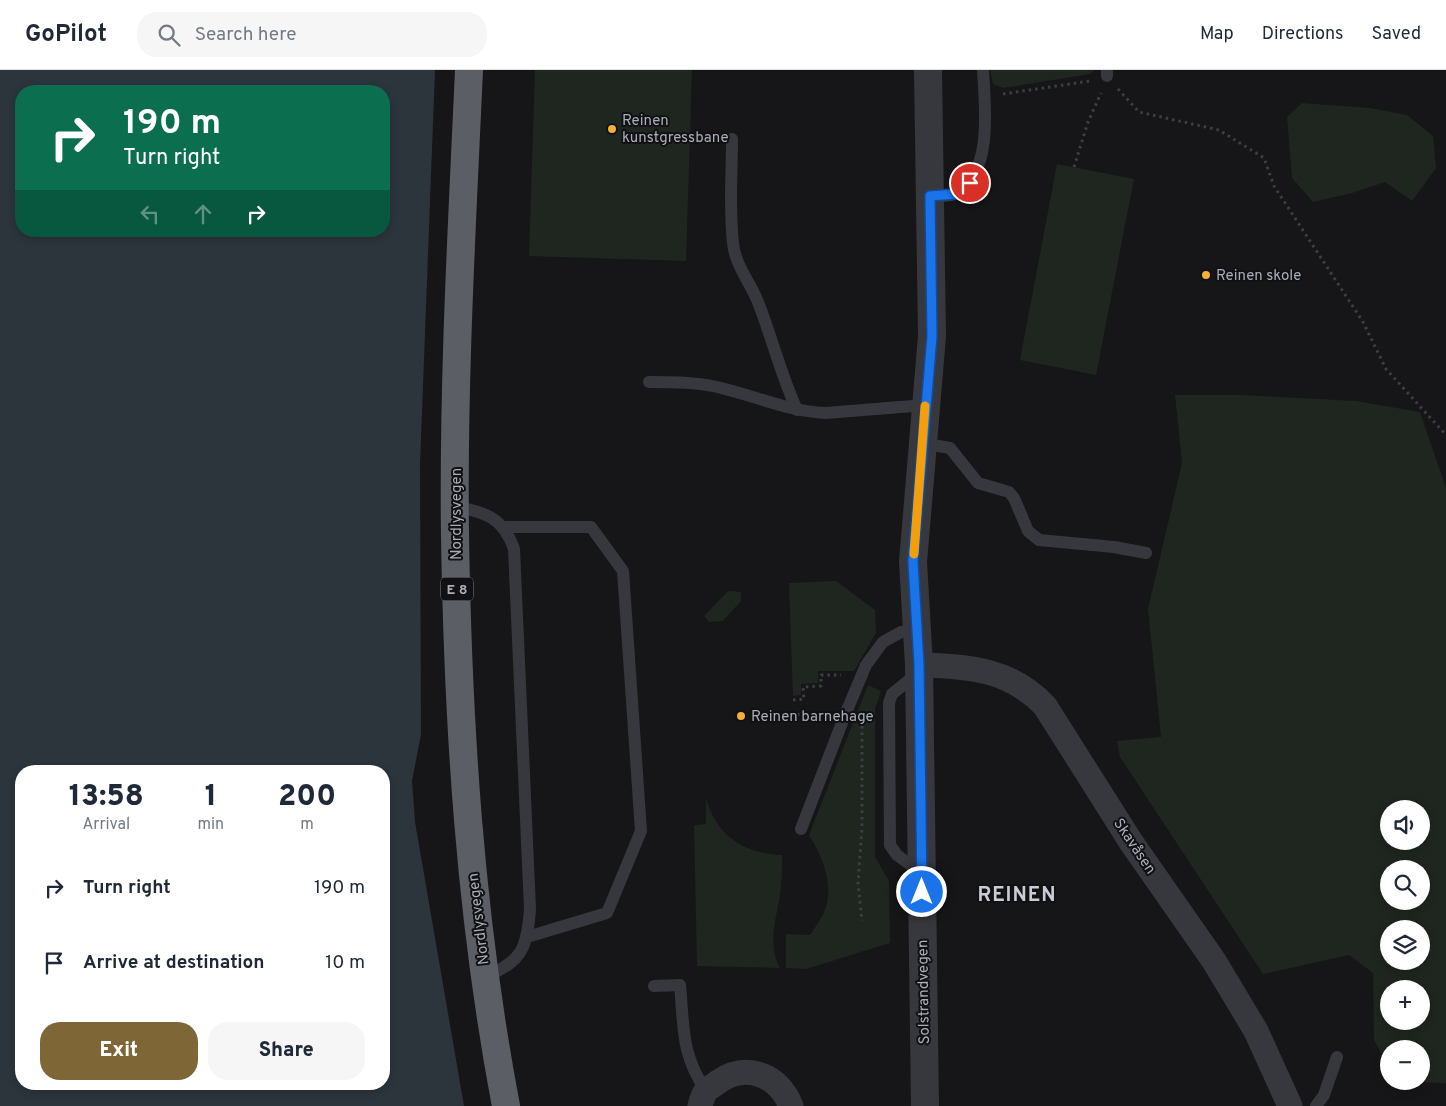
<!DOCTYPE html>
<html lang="en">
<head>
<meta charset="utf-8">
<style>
	:root { --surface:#fff; --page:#f6f6f7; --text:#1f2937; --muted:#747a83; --line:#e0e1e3; --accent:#7e6636 }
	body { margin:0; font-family:Overpass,sans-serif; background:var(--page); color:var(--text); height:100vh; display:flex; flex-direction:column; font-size:19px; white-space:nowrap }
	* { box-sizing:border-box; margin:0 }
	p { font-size:16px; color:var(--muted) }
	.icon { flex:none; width:28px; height:28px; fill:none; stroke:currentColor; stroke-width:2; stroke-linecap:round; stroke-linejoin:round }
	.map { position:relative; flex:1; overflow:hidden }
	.drawer { position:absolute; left:15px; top:695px; width:375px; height:325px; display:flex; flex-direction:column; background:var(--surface); border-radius:20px; box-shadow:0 2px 8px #0003 }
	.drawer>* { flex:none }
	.hud { position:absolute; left:15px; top:15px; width:375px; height:152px; border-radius:20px; box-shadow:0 2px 8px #0003; background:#0b6e4f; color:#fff; overflow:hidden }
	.tools { position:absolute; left:1380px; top:730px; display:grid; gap:10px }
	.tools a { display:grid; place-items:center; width:50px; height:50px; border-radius:50%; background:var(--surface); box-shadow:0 2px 8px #0003; font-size:25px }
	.pin { position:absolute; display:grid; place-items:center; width:42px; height:42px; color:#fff; margin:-21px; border:2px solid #fff; border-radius:50%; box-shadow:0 1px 5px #0007 }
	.me { position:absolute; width:55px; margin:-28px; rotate:0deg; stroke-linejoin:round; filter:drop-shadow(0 0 4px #0008) }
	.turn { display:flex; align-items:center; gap:18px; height:105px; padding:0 25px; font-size:22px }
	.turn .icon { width:65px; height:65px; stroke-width:2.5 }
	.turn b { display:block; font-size:35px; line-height:42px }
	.lanes { display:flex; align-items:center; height:48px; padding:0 25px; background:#0003; justify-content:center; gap:25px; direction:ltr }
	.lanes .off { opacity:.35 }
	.eta { display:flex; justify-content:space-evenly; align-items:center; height:85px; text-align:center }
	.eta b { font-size:30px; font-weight:800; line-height:35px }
	.button { display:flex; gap:10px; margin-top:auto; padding:10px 25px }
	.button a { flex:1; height:58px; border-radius:20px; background:var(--accent); color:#fff; font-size:20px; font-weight:800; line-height:58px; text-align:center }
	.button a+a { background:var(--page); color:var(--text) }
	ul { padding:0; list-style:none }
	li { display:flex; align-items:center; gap:15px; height:75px; padding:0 25px }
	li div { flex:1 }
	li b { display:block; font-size:19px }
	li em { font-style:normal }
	header { display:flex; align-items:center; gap:30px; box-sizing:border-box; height:70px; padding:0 25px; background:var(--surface); border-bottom:1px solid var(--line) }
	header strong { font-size:24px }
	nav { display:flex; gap:28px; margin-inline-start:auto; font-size:18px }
	.search { width:350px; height:45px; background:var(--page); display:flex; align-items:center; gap:12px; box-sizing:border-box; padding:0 18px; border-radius:20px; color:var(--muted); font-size:19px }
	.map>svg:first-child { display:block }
	.green { fill:#1e261f; fill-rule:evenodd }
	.water { fill:#2c353c; fill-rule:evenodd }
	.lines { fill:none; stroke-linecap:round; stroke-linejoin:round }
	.path { stroke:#3d3f44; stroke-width:3; stroke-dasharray:2.5 4; stroke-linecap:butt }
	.service { stroke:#37383d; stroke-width:12 }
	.minor { stroke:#37383d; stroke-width:25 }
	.tertiary { stroke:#37383d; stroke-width:28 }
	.trunk { stroke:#5b5e65; stroke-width:28 }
	.route-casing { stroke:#114b97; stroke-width:12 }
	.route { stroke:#1a73e8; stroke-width:9 }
	.slow { stroke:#f59e0b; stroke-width:9 }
	.poi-dot { fill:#f2b134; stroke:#111113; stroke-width:2 }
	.labels { text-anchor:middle; stroke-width:4; stroke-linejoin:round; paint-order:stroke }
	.shield { fill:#111113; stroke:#7b7e86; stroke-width:1 }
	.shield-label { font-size:14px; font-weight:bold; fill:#a8adb8 }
	.poi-label { font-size:15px; fill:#a8adb8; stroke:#111113; text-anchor:start }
	.street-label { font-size:15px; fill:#a8adb8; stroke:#111113 }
	.district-label { font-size:20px; font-weight:bold; letter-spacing:1px; fill:#c9ccd4; stroke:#111113 }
</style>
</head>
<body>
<header>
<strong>GoPilot</strong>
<div class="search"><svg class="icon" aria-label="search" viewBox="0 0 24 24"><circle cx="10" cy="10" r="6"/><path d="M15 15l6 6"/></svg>Search here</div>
<nav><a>Map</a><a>Directions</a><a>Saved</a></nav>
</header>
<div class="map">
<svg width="1446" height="1036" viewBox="0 0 1446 1036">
	<rect width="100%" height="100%" fill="#161618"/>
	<path class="green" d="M535,0h157l-6,191 -157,-5z
		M990,0h105l-5,4 -87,14 -10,-4z
		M1302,33l68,5 37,7 26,21 3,32 -24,33 -27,-19 -33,11 -39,9 -21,-24 -5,-61z
		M1057,94l77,15 -38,196 -76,-15z
		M1175,325h67l114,6 64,11 26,76v595l-49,-1 24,-1v-32h-32v19l-15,-28 -1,-67 -24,-18 -86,19 -143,-217 -3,-16 44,-4 -13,-128 34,-146zM1389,739h32v32h-32zM1389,799h32v32h-32zM1389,859h32v32h-32zM1389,919h32v32h-32z
		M836,511l39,29 1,23 -22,38h-36v12l-17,1v11l-8,1 -4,-113z
		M728,521l13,1v9l-18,20 -14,1 -5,-6z
		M868,615l13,6 -6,18v148l14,24 1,62 -84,26 -20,-1v-34l24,1c5,-8 13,-18 16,-28 7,-25 -4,-51 -17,-72z
		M706,729c12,38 37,54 76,56 0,13 0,27 -2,40 -4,25 -13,50 0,73l-83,-2 -3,-141 12,-1z"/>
	<path class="water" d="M0,0h435l-15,395 1,269 -9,47 3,41 49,284h-464zM21,21h363v140h-363zM21,701h363v313h-363z"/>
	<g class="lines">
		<path class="path" d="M1118,19l21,23 80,18 45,28 10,28 89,136 23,47 60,66
			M1003,24l87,-13
			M1074,97l14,-45 13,-29
			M793,630l11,-1 -1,-12 18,-1v-11h20
			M771,645l54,-1
			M862,656v102l-4,55 4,38"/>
		<path class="service" d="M1107,0v6
			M732,69c0,34 -3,70 1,104 2,22 17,39 25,59 14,36 23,73 39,108
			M930,126c8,0 21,1 27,-3 36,-21 28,-87 26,-123
			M649,312c25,0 52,0 76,7 36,9 63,22 101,24l99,-8
			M922,373l28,5 28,35 31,9 5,6 14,33 11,9 75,7 32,6
			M455,436c31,7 48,11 59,43l16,360c-3,40 -8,52 -45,68
			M504,457h87l32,44 18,260 -34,82 -80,24
			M918,603l-26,21 -3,9 1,142 7,10 23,17
			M801,759l44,-114 21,-50 17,-23 18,-10 17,-1
			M654,916l26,-1c4,43 1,69 26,106
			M1316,1036l8,-11 13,-38"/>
		<path class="minor" d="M919,595c49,1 91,4 126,41l86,136 83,119 42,70 34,75
			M700,1036c1,-4 3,-11 6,-15 2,-3 9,-6 12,-9 29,-20 60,-7 73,24"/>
		<path class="tertiary" d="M925,1036l-6,-441 -6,-103 19,-226 -4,-266"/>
		<path class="trunk" d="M469,0c-7,155 -16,310 -14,465 3,191 15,382 51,571"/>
	</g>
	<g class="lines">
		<defs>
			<path id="route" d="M922,822l-3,-228 -6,-102 19,-226 -2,-140 26,-2 14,-11"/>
		</defs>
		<use href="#route" class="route-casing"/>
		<use href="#route" class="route"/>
		<path class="slow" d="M914,484l11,-148"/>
	</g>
	<g class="poi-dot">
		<circle cx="612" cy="59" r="5"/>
		<circle cx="1206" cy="205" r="5"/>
		<circle cx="741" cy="646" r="5"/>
	</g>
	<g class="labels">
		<rect class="shield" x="441" y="507.5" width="32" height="23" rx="4"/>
		<g class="shield-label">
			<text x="457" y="524">E 8</text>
		</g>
		<g class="poi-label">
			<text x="622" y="55">Reinen<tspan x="622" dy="17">kunstgressbane</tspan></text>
			<text x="1216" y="210">Reinen skole</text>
			<text x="751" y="651">Reinen barnehage</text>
		</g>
		<g class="street-label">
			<text transform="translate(456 444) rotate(-90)" y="5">Nordlysvegen</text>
			<text transform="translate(1135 776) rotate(56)" y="5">Skavåsen</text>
			<text transform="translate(478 849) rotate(-97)" y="5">Nordlysvegen</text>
			<text transform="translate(923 922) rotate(-91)" y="5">Solstrandvegen</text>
		</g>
		<g class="district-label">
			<text x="1017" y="831">REINEN</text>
		</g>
	</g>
</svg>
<div class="tools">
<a><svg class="icon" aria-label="sound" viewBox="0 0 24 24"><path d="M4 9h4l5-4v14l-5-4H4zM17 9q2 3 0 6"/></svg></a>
<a><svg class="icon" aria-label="search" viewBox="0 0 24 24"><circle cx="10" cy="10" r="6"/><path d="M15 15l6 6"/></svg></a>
<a><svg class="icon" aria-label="layers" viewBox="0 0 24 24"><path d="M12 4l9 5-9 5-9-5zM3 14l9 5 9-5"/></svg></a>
<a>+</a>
<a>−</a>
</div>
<div class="pin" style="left:970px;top:113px;background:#d93025"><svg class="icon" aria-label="arrive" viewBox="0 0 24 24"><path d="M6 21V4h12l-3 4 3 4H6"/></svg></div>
<svg class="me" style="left:922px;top:822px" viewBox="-20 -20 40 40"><circle r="17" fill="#1a73e8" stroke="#fff" stroke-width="3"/><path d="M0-11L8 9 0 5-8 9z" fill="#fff"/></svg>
<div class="hud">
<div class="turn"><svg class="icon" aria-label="right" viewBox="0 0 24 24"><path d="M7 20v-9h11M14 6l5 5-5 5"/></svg><div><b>190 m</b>Turn right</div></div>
<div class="lanes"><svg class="icon off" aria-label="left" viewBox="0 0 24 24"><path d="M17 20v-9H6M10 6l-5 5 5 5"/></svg><svg class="icon off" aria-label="ahead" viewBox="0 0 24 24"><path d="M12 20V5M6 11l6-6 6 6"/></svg><svg class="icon" aria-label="right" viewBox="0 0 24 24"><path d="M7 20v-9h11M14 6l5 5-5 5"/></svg></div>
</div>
<section class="drawer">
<div class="eta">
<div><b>13:58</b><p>Arrival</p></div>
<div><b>1</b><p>min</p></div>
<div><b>200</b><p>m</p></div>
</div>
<ul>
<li><svg class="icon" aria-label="right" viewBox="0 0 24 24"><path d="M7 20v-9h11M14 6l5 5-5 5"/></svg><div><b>Turn right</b></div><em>190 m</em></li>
<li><svg class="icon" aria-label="arrive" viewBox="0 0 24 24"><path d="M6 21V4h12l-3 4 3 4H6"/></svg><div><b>Arrive at destination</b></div><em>10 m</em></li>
</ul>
<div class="button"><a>Exit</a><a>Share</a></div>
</section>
</div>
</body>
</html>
